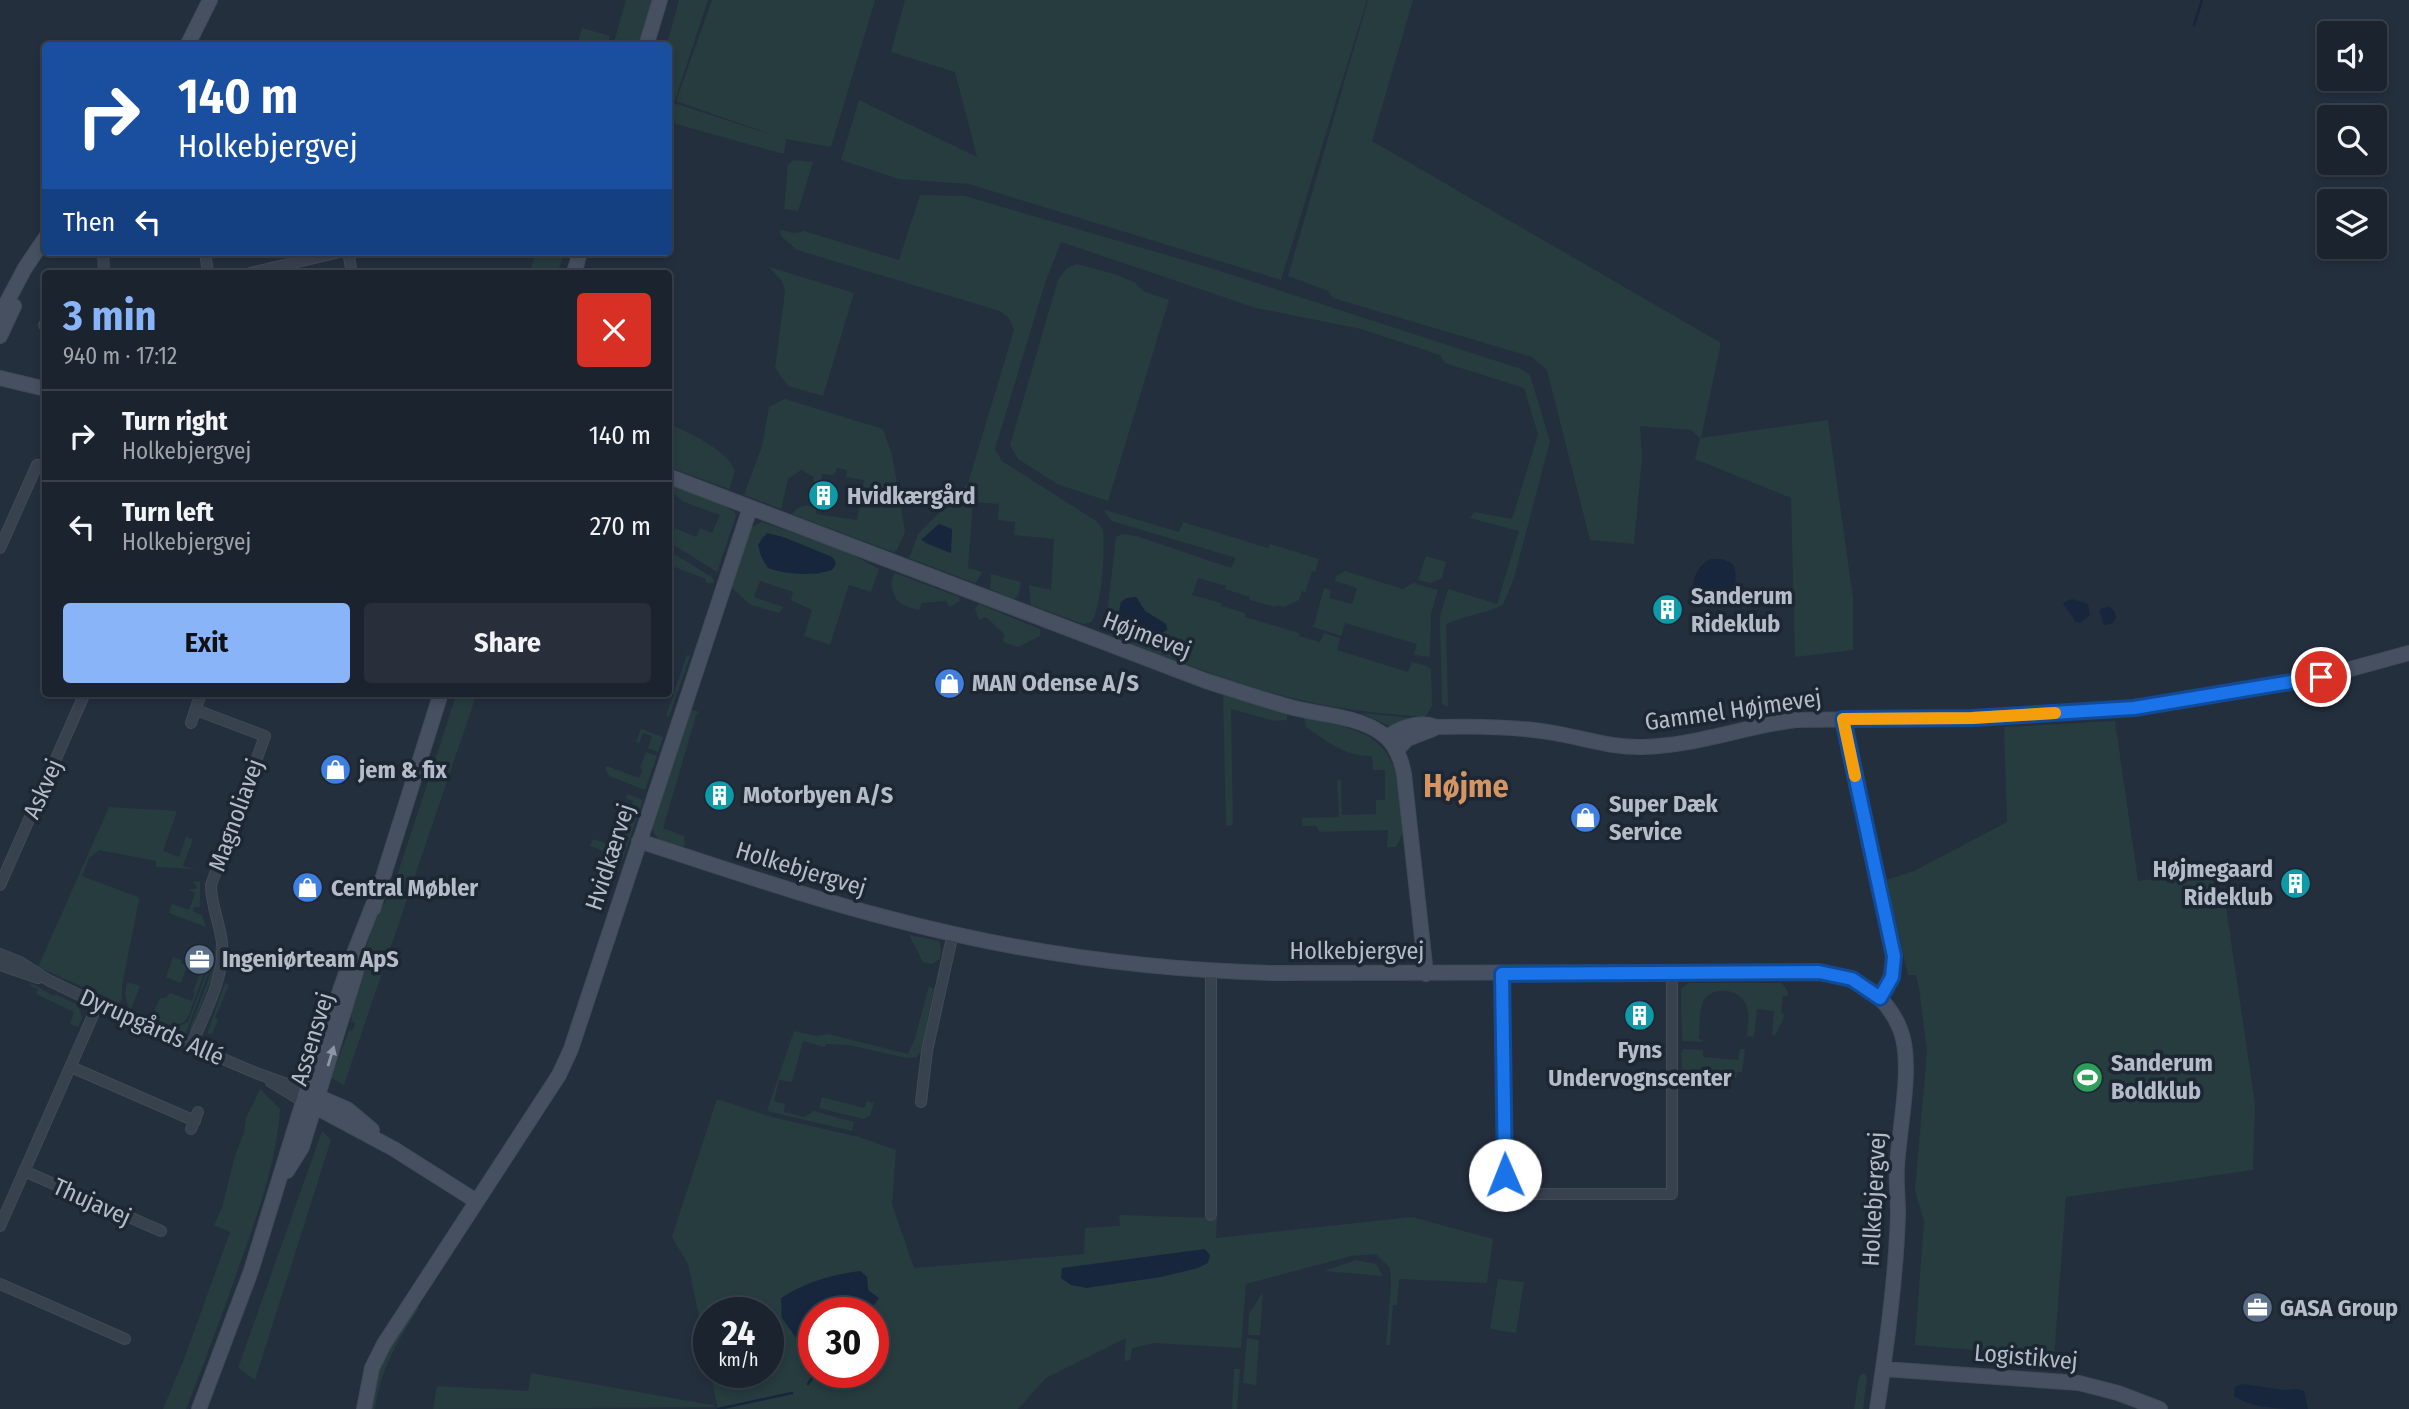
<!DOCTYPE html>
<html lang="en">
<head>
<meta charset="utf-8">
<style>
	:root { --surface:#1b232e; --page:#282f3a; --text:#f1f3f6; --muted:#a0a4aa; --line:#39404a; --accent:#8ab4f8 }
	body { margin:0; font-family:"Fira Sans Condensed",sans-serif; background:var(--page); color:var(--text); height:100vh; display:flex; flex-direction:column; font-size:26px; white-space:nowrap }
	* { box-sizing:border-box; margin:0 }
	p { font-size:23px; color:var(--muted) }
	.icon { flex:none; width:38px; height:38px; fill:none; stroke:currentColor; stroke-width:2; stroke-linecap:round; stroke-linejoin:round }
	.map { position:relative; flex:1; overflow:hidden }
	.panel { position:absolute; left:42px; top:270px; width:630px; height:427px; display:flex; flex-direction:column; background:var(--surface); border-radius:7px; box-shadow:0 4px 10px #0003,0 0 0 2px var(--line) }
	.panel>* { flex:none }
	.banner { position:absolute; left:42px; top:42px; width:630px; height:214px; border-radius:7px; box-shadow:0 4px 10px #0003,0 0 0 2px var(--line); background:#1a4fa0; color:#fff; overflow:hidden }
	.fabs { position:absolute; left:2317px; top:21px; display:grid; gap:14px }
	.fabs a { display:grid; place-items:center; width:70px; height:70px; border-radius:7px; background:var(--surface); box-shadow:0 4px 10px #0003,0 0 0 2px var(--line); font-size:35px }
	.speed { position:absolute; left:693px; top:1297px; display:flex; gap:14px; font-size:35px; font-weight:700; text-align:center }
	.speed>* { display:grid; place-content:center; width:91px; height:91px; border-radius:50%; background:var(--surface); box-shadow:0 4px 10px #0003,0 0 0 2px var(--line); line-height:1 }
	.speed small { font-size:18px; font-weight:400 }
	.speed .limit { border:10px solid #d22; background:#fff; color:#111 }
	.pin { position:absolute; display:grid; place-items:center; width:60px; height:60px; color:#fff; margin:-30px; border:4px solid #fff; border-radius:50%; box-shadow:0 2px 7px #0007 }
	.me { position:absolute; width:77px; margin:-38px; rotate:359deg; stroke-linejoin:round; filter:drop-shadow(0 0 5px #0008) }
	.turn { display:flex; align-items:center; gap:24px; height:147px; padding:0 21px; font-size:32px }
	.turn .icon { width:91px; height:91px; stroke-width:2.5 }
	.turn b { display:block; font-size:49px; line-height:60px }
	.then { display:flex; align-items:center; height:66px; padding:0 21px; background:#0003; gap:14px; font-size:26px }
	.round { display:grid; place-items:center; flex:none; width:74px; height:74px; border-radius:7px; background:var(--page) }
	.head { display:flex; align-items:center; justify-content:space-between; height:119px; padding:0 21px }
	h1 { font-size:42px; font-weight:700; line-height:52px; color:var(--accent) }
	.action { display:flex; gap:14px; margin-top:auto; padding:14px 21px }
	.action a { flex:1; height:80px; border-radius:7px; background:var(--accent); color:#111; font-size:28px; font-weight:700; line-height:80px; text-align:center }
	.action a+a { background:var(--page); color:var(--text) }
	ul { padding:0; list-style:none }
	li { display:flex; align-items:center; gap:21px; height:91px; padding:0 21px; border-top:2px solid var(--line) }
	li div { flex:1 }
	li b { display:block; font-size:26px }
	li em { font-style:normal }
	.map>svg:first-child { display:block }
	.green { fill:#263c3f; fill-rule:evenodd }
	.water { fill:#17263c }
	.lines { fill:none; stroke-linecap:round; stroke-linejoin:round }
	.stream { stroke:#17263c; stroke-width:2.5 }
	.street-casing { stroke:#414a57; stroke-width:12 }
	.secondary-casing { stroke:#414a57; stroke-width:16 }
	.street { stroke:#38414e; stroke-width:10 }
	.secondary { stroke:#465061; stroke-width:14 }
	.oneway { fill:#8e96a5 }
	.route-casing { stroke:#114b97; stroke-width:18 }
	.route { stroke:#1a73e8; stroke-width:12 }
	.slow { stroke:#f59e0b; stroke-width:12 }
	.labels { text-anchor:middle; stroke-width:7; stroke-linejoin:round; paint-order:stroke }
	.poi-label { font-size:24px; font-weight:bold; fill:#b4bcc9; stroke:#1d2633; text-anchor:start }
	.street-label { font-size:24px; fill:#b4bcc9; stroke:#1d2633 }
	.district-label { font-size:32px; font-weight:bold; fill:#d59563; stroke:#1d2633 }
</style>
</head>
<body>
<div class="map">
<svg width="2409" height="1409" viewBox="0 0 2409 1409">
	<rect width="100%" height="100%" fill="#242f3e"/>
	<path class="green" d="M626,0h29l-15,45 -27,1z
		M679,0h29l-34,103 101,33 -99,-35 36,-101h163l-44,147 -45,-8 -2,14h-4l-111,-31 -2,-77z
		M905,0h462l-86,280 -312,-96 -70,-5 -58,-19 18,-60 118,57 -22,-85 -64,-20z
		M1368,0h45l-41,141 349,202 -20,95 127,-18 25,178v52l-58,7 -4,-159 -96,-39 5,-21 -9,-8 -51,-4 2,32 -8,86 -44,-4 -43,-170 -15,-13 -199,-59 -5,-7 -40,-15z
		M582,28l28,8 -3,9h-18l-11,-3z
		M793,160l20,2 -15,49 -14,-2 4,-44z
		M920,195l45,1 249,73 307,100 9,6 20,66 -36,137 -11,27c-19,9 -39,11 -57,19l2,83 -6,-3 -2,-87 8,-28 49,15 22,-73 -49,-13 4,-6 38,7 26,-85 -14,-46 -79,-25 -5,-8 -79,-26 -105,-21 -195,-66 -16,41 -50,166 7,12 94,60 7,9c2,21 -1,78 -12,92l-8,2 -52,-19 -2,-20 22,5 3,-51 -40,-4 1,-13 -17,-2 1,-16 -26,-2 -5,66 15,4 -8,11 -66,-25 9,-24 50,-51 46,-153 -5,-12 -9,-7 -203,-61 -17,-15 1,-5 14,3 9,-2 95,29zM952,529l-2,24 -26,-10z
		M536,252h29l-8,21h-28z
		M1077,264l37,10 22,9 7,8 26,9 -61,201 -51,-17 -39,-25 -8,-14 48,-165 9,-12z
		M769,267l85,26 -31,103 -35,-10 -13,-18 10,-76 -3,-11z
		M785,399l98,30 9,26 12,70 1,7 -8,18 -4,2 -101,-38c8,-10 13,-9 25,-7l-1,7 41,6 7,-40 -18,-3 1,-7 -10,-2 -2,7 -13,-1 -4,27 -6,-3 2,-21 -13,-7 -13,9 -7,30 -37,-14 18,-49 7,-39z
		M669,424c19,8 59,26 66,47l-6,18 -60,-22z
		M669,484l53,20 13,8 1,4 -19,56 -48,-30 6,-14 21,9 4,-9 12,5 8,-18 -36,-13 -15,-12z
		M1105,510l74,22 4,-10 85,26 2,-4 49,15 -4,13 -3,-1 -7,21 -3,-1 -3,9 -15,7 -8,-2 -1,2 -25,-7v-3l-25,-8 1,-3 -28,-8 -6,17 29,8v3l24,7v4l54,16v3l21,6 4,-9 16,5 -3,12 71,22 4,-10 15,4 4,3 1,37 -7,11c-45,-3 -89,-8 -133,-19 -63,-15 -123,-41 -183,-63l-3,-11 10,-87 6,-3 14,2 95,32 5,-10 -124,-37 -7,-8zM1127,598h10l8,13 21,13 1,6 -6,3 -38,-14 -4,-7 2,-10z
		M762,522l83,29 34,18 -8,23 -22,-7 -19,60 -26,-9 8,-26 -21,-10 2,-8 -33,-11 -6,16 29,10 -4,6 -28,-8 -20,-18 19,-59zM763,536l20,1 49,20 4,4 -17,13 -37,-3 -17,-7 -7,-19z
		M668,550l45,28 1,5h-8v-4l-37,-14z
		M1426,556l20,6 -4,16 -11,5 -13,-3z
		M1345,571l58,18 10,-6 25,7 -7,24 -1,43 -16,-2 3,-11 -72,-21 -4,13 -31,-10 4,-1 10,-37 7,2 -2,8 23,6 5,-16 -22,-7 1,-5z
		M895,573l64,24 1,4 -11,6 -3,-6 -24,2 -3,7c-5,-2 -12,-3 -17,-6 -10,-5 -13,-23 -7,-31z
		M991,574l30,8 -3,14 -4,3 -24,-10z
		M979,604l61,25v7l-22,11 -15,-5 1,-8 -18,-17 -7,3 -4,-11z
		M687,655l3,1 -21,61 -3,-1z
		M457,693h20l-133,392 -13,-7 18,-48 3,1 3,-8 -4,-2 1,-4h-1c6,-33 18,-99 40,-123z
		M1223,695l64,18v7l-12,1 -44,-12 2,116 -7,1z
		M690,709l9,3 -3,4 -33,112 21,8 1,9 -5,3c-14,-5 -28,-7 -28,-25z
		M1361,713l61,6 -30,8z
		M1304,717c56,13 91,16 97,83 2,19 6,30 -5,47h-9l1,-17 -68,2 -4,-6h-14v-8l37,-1 -2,-37h4l1,35 34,-1v-14h9v-30h-12l-1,-14c-27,1 -45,-15 -66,-29z
		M2115,721l23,160 74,-8 5,35 9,-1 29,197 -2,66 -187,27 -12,160 -139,-12 9,-124 -9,-30 12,-140 -8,-63 -3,-13h-8l-22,-95 28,-9 93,-49 -3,-95z
		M641,729l22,8 -5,15 -10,-4 4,-12 -9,-3 -4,10 -3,-1z
		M646,752l11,4 -12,34 -36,-14 -4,-8 2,-2 32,12 4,-9 -3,-1z
		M628,794l15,6 -20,59 -33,-13 3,-7 24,8 16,-46 -7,-3z
		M109,807l68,4 -14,40 16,6 7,-20 7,2 -10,27 14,3 -41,-2v-6l-57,-11 -10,8 -7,18 56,21 1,3 -17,85v15l-3,3 6,7 -19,-13 -68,-30z
		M193,882l7,-1v26h-6l-1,4 9,4 4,12 -37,-14 3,-9 17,6 6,-17 -7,-4h8l1,-2z
		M909,935l30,6 2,8 -1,10 -8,5 -9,-2z
		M215,948l2,3 -2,19 -24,62 -2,-1 24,-64z
		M205,955l5,2 -22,60 -4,5 -11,4 -44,-17 -4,-14 2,-13 13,4 -9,23 21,8 8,-19h5l5,-5 22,8 3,-8 -2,-1 8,-21z
		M173,957l8,3 1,4 6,-1 -7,20 -15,-6z
		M212,958l-2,10 -24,65 -4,1 -52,-22 43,17 15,-7z
		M31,983l23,13 1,-2 23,11 4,13 -4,9 -8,-3 4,-12 -38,-18 2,-5 -8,-3z
		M225,983l4,2 -14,33 3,2 -6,14h-5z
		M1688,983h94l6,9 -1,4h-4l-2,17 3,1 -1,6 -8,15h-3l2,-24 -17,-2 -3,28 -7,-1c0,-9 3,-21 0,-29 -6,-19 -37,-23 -45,-3 -3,11 -2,24 -3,35l5,1 -3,2 -19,-1 -1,-52z
		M929,986l5,3 -13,62 -4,6 -11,1 -57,-13 -23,-1 -1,3 -22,-6 -11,41 -13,-2 -5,21 11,3 -1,8 20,5 10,-6 40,11 -2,9 -85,-20 27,-80 22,5 12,-2 80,20 7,-16z
		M1683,1049l20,1v7l35,3 2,-11h5l-3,23h-5l-1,6 -39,-4 -4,10h-10l-2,-32z
		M260,1089l20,20c-3,51 -21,101 -38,149 -18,51 -36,101 -56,151h-23l21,-50 46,-127 -16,-7 8,-17 12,-49 10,-27 2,-14z
		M822,1097l42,11 3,-7 7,2 -4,13 -7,3 -44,-11z
		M717,1099l55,18 87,20 37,13 -4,54 22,64 170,-14 1,-26 35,-2 -1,-11 98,3 -1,20 196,-21 81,22 -6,44 -88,-4 -2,26h-4l-3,40h-4l5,-60 -1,-17 -14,-14 -25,2 -105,28 -5,64 -87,-5 -22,5 -2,12 -6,1 2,-22h-2l-78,39 -28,31h-300l-8,-37h58v-60h-59v52l-21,-100 -16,-27zM860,1271l7,6 1,13 9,12 -5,5 7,20 -6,7v38h-59v-13l-12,-11 -21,-34 1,-5 42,-30z
		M322,1131l9,9 -76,240 -17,-12z
		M1356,1260l20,4 7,12 -59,-5z
		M1498,1279l26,3 -8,51 -26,-4z
		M1263,1292l-3,43h-12l1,-21z
		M416,1307l3,1c-21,32 -39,62 -44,101h-5c7,-45 22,-65 46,-102z
		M1247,1338l12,2 -3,45 -13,-2z
		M1234,1369h6l-3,40h-5z
		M531,1373l181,32 3,2 -282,2 4,-23 91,5z
		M1862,1374h3l2,3 -4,32h-9l5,-31z"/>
	<path class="water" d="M939,524l13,5 -1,24 -30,-13z
		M767,533l16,4 49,20 4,7 -4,6c-19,6 -45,5 -64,-2l-7,-12 -3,-11z
		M1711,559h11l11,5c8,20 -3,31 -19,42 -28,-3 -26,-36 -3,-47z
		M1136,597l9,14 21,13 1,6 -6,3 -38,-14 -4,-7 2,-10 6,-4z
		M2072,599l16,5 2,11 -10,8 -5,-2c-3,-8 -10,-12 -12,-18z
		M2109,607l5,3 2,8 -4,6 -8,1 -4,-13 1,-4z
		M1205,1249l5,6 -2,8 -10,5 -37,9 -75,11 -15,-3 -10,-7 1,-10z
		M860,1271l7,6 1,13 11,8 -7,9 7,17 -1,5 -5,5v-22h-59v47l-3,-1 -29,-40 -1,-20c22,-15 52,-24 79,-27z
		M2242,1384l43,6 13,-1 6,2 4,18c-24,0 -57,0 -74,-13l1,-9z"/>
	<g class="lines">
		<path class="stream" d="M2194,25l8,-25
			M808,1384l8,-12
			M718,1409l74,-16"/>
		<defs>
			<path id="street" d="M103,252l1,21
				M205,252l3,21
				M348,252l4,21
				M250,273l90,-21
				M44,325h2
				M0,548l37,-83 9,1
				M1843,719l51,237 -2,21 -12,21
				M191,723l9,-27
				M0,885l85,-192
				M0,954l20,8 28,18 79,38 129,55 50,18
				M0,965l38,13
				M1502,974l3,220h167v-221
				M191,1046c13,-32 34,-68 31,-103 -2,-20 -11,-37 -11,-58l54,-149 -69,-26
				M71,1067l124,54
				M271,1082l31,19
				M921,1102l6,-51 26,-118
				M191,1129l7,-17
				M24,1171l137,60
				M1211,1215v-244
				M0,1226l98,-222
				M0,1284l125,55"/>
			<path id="secondary" d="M187,46l23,-46
				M646,46l14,-46
				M574,273l6,-21
				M0,315l25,-47 21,-31
				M0,336l14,-30
				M0,378l46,11
				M668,476l538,205c29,9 58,19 88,27 28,7 63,8 87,25 14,9 20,25 23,41l22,200
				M1387,737c15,-10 32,-17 49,-10 39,-1 80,-1 118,6 30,5 58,15 89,14 52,-1 102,-21 153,-27l176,-2 162,-10 187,-31 88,-24
				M1396,751l11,-12 26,-10
				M639,841c84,27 167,56 253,78 125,33 253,51 382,54l533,-1c41,1 77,17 93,57 14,33 -1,99 -3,137 -1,16 1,32 1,48 -2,65 -11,131 -21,195
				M373,909l68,-216
				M312,1094l35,15 25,21
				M308,1103l86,46 82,52
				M287,1171l15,-24 57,-185
				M1884,1369l195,14 39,10 42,16
				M199,1409l52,-138 64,-208 30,-87 30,-76
				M364,1409l8,-41 12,-24 175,-269 12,-26 179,-541"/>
		</defs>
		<use href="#street" class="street-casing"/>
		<use href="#secondary" class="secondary-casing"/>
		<use href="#street" class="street"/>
		<use href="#secondary" class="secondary"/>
	</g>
	<defs><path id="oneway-solid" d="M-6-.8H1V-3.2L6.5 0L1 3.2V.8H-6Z" transform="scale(1.75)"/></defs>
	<use class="oneway" href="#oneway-solid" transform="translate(331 1056) rotate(-73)"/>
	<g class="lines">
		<defs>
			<path id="route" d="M1505,1175l-3,-201 317,-2 33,7 28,19 12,-21 2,-21 -51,-237 129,-1 162,-10 187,-31"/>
		</defs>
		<use href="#route" class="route-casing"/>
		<use href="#route" class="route"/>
		<path class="slow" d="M1855,776l-12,-57 129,-1 83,-5"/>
	</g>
	<defs>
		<symbol id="building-disc" viewBox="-11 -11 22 22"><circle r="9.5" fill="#0f9aa8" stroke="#1d2633"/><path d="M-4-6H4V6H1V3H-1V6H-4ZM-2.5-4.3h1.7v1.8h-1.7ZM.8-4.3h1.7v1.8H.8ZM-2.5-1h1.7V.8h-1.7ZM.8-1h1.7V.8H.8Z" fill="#fff"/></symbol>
		<symbol id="shop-disc" viewBox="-11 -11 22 22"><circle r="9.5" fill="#3f7fe0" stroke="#1d2633"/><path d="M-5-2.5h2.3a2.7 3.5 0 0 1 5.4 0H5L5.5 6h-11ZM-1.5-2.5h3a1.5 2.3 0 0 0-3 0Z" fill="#fff"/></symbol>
		<symbol id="office-disc" viewBox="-11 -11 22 22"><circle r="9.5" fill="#5c6f8a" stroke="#1d2633"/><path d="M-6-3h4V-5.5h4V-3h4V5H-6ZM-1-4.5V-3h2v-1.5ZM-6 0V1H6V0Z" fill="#fff"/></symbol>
		<symbol id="stadium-disc" viewBox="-11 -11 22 22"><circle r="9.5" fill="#2e9e5b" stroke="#1d2633"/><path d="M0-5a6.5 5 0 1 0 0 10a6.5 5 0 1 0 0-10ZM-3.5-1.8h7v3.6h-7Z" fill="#fff"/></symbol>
	</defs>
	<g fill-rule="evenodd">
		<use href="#building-disc" x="806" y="478" width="35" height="35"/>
		<use href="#building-disc" x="1650" y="592" width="35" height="35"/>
		<use href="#shop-disc" x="932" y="666" width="35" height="35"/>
		<use href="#shop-disc" x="318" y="752" width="35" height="35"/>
		<use href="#building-disc" x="702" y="778" width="35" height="35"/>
		<use href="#shop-disc" x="1568" y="800" width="35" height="35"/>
		<use href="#building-disc" x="2278" y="866" width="35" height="35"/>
		<use href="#shop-disc" x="290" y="870" width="35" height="35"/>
		<use href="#office-disc" x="182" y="942" width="35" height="35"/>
		<use href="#building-disc" x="1622" y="998" width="35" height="35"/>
		<use href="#stadium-disc" x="2070" y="1060" width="35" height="35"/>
		<use href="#office-disc" x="2240" y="1290" width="35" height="35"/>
	</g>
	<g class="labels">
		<g class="poi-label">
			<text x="847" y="504">Hvidkærgård</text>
			<text x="1691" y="604">Sanderum<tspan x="1691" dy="28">Rideklub</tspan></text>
			<text x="972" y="691">MAN Odense A/S</text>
			<text x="359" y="778">jem &amp; fix</text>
			<text x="743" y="803">Motorbyen A/S</text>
			<text x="1609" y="812">Super Dæk<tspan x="1609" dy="28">Service</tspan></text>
			<text x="2273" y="877" text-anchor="end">Højmegaard<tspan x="2273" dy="28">Rideklub</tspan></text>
			<text x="331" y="896">Central Møbler</text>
			<text x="222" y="967">Ingeniørteam ApS</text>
			<text x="1640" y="1058" text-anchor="middle">Fyns<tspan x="1640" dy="28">Undervognscenter</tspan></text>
			<text x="2111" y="1071">Sanderum<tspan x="2111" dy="28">Boldklub</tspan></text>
			<text x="2280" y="1316">GASA Group</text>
		</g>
		<g class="street-label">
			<text transform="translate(1147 635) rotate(21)" y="8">Højmevej</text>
			<text transform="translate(1733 710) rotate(-8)" y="8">Gammel Højmevej</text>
			<text transform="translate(43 789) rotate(-66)" y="8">Askvej</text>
			<text transform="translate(236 815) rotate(-70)" y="8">Magnoliavej</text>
			<text transform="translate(610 857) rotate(-72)" y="8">Hvidkærvej</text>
			<text transform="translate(801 869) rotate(17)" y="8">Holkebjergvej</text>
			<text x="1357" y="959">Holkebjergvej</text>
			<text transform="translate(152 1027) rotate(24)" y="8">Dyrupgårds Allé</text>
			<text transform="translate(312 1039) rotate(-73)" y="8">Assensvej</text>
			<text transform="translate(1874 1199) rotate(-87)" y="8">Holkebjergvej</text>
			<text transform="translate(92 1202) rotate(24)" y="8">Thujavej</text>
			<text transform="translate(2026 1357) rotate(5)" y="8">Logistikvej</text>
		</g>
		<g class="district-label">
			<text x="1466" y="797">Højme</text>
		</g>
	</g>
</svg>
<div class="fabs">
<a><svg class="icon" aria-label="sound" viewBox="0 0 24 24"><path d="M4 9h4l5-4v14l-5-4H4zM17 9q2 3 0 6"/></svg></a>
<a><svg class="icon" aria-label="search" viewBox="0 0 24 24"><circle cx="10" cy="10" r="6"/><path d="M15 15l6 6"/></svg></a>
<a><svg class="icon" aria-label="layers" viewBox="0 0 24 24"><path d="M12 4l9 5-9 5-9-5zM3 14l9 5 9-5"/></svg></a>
</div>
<div class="speed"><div>24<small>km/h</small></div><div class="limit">30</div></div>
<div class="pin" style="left:2321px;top:677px;background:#d93025"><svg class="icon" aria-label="arrive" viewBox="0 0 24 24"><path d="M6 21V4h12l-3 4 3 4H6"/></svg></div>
<svg class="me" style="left:1505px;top:1175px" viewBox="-20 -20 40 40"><circle r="19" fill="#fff"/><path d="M0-13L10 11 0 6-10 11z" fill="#1a73e8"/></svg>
<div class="banner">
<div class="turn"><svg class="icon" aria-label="right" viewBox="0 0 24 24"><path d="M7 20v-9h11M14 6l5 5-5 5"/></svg><div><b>140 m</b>Holkebjergvej</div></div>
<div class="then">Then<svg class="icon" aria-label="left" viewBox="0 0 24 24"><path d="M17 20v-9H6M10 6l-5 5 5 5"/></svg></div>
</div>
<section class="panel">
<div class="head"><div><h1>3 min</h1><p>940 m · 17:12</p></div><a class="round" style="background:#d93025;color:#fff"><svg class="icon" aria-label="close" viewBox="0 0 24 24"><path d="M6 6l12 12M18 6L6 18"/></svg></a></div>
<ul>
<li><svg class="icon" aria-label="right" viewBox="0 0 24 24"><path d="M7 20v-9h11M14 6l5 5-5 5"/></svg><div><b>Turn right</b><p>Holkebjergvej</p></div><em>140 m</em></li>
<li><svg class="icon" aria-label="left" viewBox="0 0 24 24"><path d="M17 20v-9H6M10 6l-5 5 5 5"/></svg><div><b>Turn left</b><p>Holkebjergvej</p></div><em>270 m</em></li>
</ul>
<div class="action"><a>Exit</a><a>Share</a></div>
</section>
</div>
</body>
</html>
